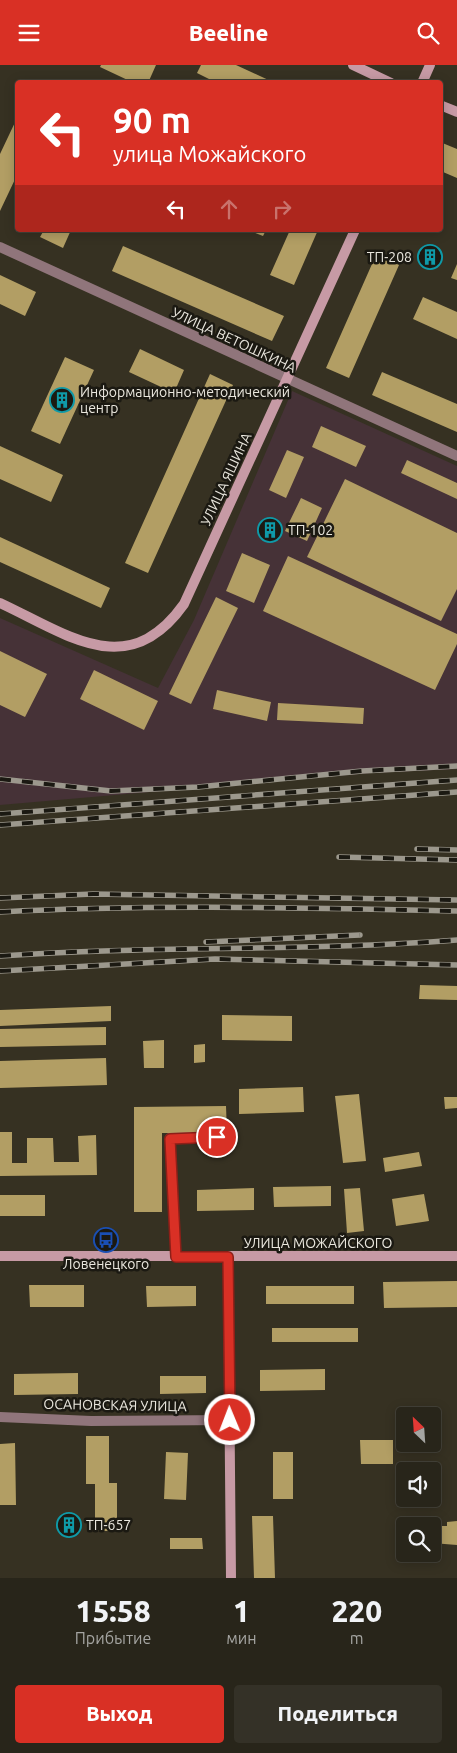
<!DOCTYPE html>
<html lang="ru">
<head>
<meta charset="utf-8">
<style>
	:root { --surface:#28251a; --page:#343127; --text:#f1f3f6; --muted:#a5a5a2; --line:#444239; --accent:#d93025 }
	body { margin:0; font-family:Ubuntu,sans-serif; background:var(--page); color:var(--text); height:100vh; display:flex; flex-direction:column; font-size:19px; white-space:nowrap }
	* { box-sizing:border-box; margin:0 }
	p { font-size:16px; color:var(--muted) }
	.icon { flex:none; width:28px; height:28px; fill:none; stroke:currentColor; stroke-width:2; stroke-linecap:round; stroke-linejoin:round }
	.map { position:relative; height:1513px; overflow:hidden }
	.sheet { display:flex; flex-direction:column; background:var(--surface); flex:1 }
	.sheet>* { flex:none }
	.top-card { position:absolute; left:15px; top:15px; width:428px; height:152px; border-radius:5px; box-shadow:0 2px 12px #0003,0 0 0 1px var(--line); background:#d93025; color:#fff; overflow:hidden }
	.needle { width:32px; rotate:335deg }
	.buttons { position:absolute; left:396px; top:1342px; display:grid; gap:10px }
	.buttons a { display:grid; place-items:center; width:45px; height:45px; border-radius:5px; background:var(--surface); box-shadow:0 2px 12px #0003,0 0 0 1px var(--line); font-size:25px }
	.pin { position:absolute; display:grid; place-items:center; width:42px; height:42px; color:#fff; margin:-21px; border:2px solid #fff; border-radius:50%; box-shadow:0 1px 5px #0007 }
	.me { position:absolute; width:55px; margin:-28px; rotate:359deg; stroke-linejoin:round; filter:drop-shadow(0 0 4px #0008) }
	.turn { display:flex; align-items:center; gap:18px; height:105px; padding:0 15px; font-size:22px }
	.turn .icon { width:65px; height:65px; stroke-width:2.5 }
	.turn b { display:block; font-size:35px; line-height:42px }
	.lanes { display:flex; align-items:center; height:48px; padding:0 15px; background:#0003; justify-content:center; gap:25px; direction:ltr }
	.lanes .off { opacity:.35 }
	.eta { display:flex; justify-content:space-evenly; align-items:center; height:85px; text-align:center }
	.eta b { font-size:30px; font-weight:800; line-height:35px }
	.action { display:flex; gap:10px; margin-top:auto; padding:10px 15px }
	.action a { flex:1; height:58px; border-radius:5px; background:var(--accent); color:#fff; font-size:20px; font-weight:800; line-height:58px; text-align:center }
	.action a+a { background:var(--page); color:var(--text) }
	header { display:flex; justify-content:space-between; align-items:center; height:65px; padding:0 15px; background:var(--accent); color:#fff; font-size:22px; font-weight:800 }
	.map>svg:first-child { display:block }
	.industrial { fill:#463237 }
	.building { fill:#b29e64 }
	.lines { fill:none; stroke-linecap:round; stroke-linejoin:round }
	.street { stroke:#90757b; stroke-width:10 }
	.secondary { stroke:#c79aa5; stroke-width:10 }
	.rail-casing { stroke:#9c988d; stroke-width:5.5 }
	.rail { stroke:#1b1912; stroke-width:4; stroke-dasharray:11; stroke-linecap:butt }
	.route-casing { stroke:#8d1f18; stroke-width:12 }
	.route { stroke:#d93025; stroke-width:9 }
	.labels { text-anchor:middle; stroke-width:5; stroke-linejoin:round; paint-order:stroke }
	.poi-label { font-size:14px; fill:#eae7de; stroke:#1b1912; text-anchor:start }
	.street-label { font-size:14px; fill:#eae7de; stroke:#1b1912 }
</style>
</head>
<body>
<header><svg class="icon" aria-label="menu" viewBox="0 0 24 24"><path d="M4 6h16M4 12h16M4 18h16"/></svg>Beeline<svg class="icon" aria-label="search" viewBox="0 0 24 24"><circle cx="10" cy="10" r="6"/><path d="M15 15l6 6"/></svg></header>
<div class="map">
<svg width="457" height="1513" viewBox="0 0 457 1513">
	<rect width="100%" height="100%" fill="#363122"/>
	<path class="industrial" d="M292,326l165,75v303l-87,4 -370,32v-187l158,70 36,-68z"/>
	<path class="building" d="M101,0h55l-8,18h-14l-34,-16z
		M201,0h35l39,18h-58l-20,-10z
		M18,51v57l-18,38v-57z
		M440,77l17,7v29l-14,-6 -3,8z
		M44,165h27l-8,18 -23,-11z
		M248,165h18l-3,6z
		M290,165h28l-24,55 -24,-10z
		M123,181l161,70 -12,25 -160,-70z
		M424,183l16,7 -5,11 -16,-8z
		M376,190l23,10 -50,113 -23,-10z
		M457,199v16l-6,-2z
		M0,210l36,17 -11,24 -25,-12z
		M423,232l34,15v27l-44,-20z
		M140,284l44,21 -10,23 -45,-21z
		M65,292l29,13 -34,74 -29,-13z
		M382,307l75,32v28l-85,-37z
		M210,309l23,11 -85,188 -23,-10z
		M321,361l45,20 -10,21 -44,-20z
		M0,381l63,29 -12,27 -51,-23z
		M287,385l17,7 -18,41 -17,-8z
		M407,395l50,23v16l-56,-26z
		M345,414l112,54v56l-16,32 -134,-64z
		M301,433l21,10 -15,33 -22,-10z
		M270,459l5,2 -4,10 -5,-2z
		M0,472l110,51 -9,20 -101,-46z
		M242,488l28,12 -16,38 -28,-12z
		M288,491l169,78v10l-22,46 -172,-79z
		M216,532l22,11 -47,96 -22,-10z
		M0,586l47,23 -22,43 -25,-12z
		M94,605l64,31 -14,29 -64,-31z
		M217,625l54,12 -4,19 -54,-12z
		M278,638l86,5 -1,16 -86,-4z
		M420,920l37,1v14l-38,-1z
		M111,941v15l-111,5v-16z
		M222,950l70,1v25l-70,-1z
		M106,962v18l-106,2v-18z
		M164,975v28h-20l-1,-27z
		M205,979v18l-11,1v-18z
		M106,993l1,27 -107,3v-27z
		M303,1022l1,25 -65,2v-25z
		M359,1029l7,67 -23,2 -8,-67z
		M444,1032h13v11l-12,1z
		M226,1041l1,27h-65v79h-28v-105z
		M0,1067h12v31h15v-25h26l1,24h25l-1,-26 18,-1 1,40 -97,1z
		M419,1087l3,14 -37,6 -2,-14z
		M331,1121v20l-57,1 -1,-20z
		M254,1123v22l-57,1v-21z
		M360,1123l4,43 -17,2 -3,-44z
		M424,1129l5,27 -33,5 -4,-27z
		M0,1130h45v21h-45z
		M457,1216v26l-73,1 -1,-26z
		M29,1220h55v22h-54z
		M146,1221h50v20l-49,1z
		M266,1221h88v18h-88z
		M272,1263h86v14h-86z
		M325,1304v21l-65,1v-21z
		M78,1308v21l-64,1v-21z
		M160,1311h46v17l-46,1z
		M86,1371h23v47h8v48h-22v-47h-9z
		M360,1375h33v24h-32z
		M15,1378l1,62h-16v-61z
		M166,1387l22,1 -2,47 -22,-1z
		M273,1387h20v47h-20z
		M63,1451h11l1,17 -11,1z
		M252,1451h21l2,62h-21z
		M457,1456v24l-25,-2v-17h15v-4z
		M399,1462h6v16h-6z
		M170,1473h32l1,11h-33z"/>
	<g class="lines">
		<path class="street" d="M0,182l457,209
			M176,1192l-6,-119 47,-1
			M0,1352l91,4 139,-1"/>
		<path class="secondary" d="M353,0l38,18
			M422,18l8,-18
			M440,40l17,7
			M0,538c67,31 128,80 184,1l171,-374
			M0,1191h457
			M228,1192l3,321"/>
		<defs>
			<path id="rail" d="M0,714l111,12 87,-4 164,-16 95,-5
				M0,749l457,-34
				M0,760l457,-33
				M417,784l40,1
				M339,792l118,3
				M0,833l93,-4 364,6
				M0,847c153,-8 304,-4 457,-1
				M206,877l154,-7
				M0,891c152,-11 305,-4 457,-16
				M0,906l215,-12 242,6"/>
		</defs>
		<use href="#rail" class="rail-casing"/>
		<use href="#rail" class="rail"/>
	</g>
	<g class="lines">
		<defs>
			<path id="route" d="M217,1072l-47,2 6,118h52l2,163"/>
		</defs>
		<use href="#route" class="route-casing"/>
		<use href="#route" class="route"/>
	</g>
	<defs>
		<symbol id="building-ring" viewBox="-11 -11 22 22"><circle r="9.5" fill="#1b1912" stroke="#0f9aa8" stroke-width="1.5"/><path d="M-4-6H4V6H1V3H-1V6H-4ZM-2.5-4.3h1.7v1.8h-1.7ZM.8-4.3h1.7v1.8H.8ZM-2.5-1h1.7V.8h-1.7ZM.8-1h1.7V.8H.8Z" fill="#0f9aa8"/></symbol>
		<symbol id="bus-ring" viewBox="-11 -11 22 22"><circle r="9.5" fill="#1b1912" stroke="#1a4fb4" stroke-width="1.5"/><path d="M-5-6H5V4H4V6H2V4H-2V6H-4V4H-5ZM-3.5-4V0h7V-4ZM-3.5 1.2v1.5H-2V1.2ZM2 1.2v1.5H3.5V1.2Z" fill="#1a4fb4"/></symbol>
	</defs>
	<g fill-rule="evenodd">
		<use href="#building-ring" x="416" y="178" width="28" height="28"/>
		<use href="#building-ring" x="48" y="321" width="28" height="28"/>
		<use href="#building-ring" x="256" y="451" width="28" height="28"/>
		<use href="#bus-ring" x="92" y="1161" width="28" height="28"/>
		<use href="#building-ring" x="55" y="1446" width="28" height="28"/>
	</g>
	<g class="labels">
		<g class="poi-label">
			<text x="412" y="197" text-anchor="end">ТП-208</text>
			<text x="80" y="332">Информационно-методический<tspan x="80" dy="16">центр</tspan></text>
			<text x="288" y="470">ТП-102</text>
			<text x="106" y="1204" text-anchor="middle">Ловенецкого</text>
			<text x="86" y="1465">ТП-657</text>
		</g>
		<g class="street-label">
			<text transform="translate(234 275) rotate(25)" y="5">УЛИЦА ВЕТОШКИНА</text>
			<text transform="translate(226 414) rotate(-65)" y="5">УЛИЦА ЯШИНА</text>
			<text x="318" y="1183">УЛИЦА МОЖАЙСКОГО</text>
			<text transform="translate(115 1340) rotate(1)" y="5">ОСАНОВСКАЯ УЛИЦА</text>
		</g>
	</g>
</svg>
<div class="buttons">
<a><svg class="needle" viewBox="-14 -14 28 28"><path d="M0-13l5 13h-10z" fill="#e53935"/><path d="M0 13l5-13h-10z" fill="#a5a5a2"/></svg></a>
<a><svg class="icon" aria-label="sound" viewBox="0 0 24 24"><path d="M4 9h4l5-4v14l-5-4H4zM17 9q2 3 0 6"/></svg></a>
<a><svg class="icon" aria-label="search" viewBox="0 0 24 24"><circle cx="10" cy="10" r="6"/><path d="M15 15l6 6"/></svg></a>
</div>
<div class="pin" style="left:217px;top:1072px;background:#d93025"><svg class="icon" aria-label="arrive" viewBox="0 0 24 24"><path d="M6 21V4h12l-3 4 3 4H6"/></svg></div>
<svg class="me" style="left:230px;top:1355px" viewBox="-20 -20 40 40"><circle r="17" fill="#d93025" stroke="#fff" stroke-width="3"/><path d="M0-11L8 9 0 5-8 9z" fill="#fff"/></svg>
<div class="top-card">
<div class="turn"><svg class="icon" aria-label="left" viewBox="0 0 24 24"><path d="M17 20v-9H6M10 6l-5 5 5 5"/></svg><div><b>90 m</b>улица Можайского</div></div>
<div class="lanes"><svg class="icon" aria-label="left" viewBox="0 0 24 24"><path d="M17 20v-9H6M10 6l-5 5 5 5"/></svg><svg class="icon off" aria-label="ahead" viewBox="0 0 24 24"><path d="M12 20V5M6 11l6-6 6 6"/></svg><svg class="icon off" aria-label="right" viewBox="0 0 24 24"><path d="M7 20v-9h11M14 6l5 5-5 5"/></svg></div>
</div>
</div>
<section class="sheet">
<div class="eta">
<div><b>15:58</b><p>Прибытие</p></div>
<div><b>1</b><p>мин</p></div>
<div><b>220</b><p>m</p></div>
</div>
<div class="action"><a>Выход</a><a>Поделиться</a></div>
</section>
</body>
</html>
